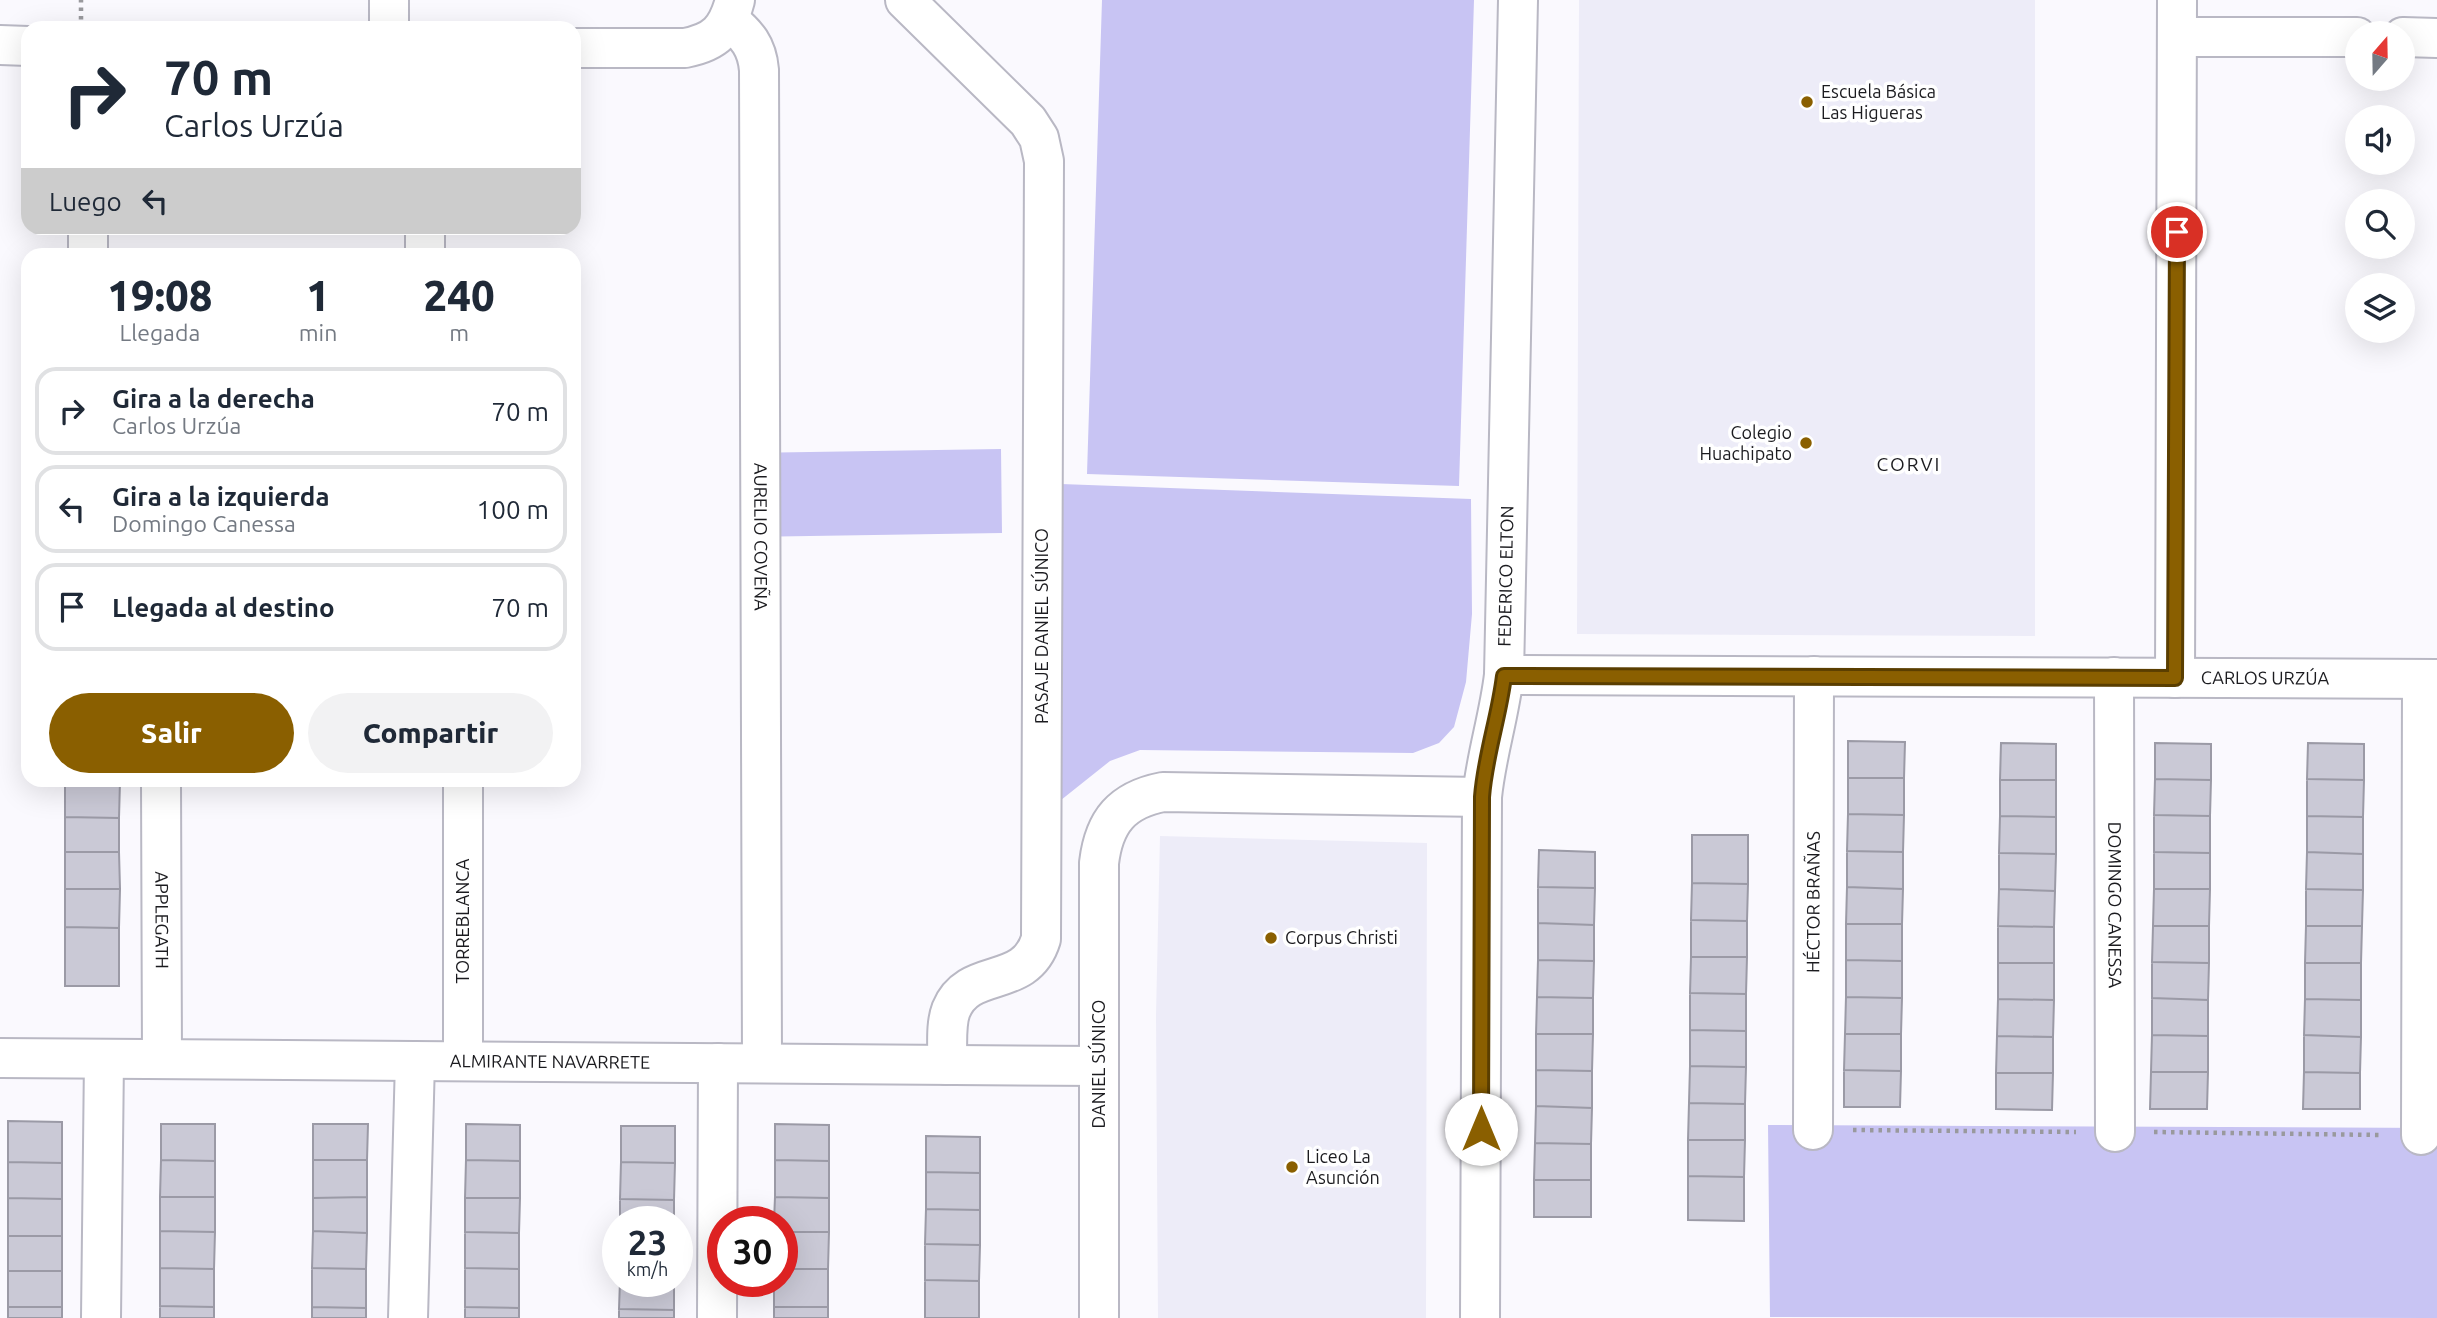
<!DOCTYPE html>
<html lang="es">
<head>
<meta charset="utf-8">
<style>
	:root { --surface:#fff; --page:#f2f2f3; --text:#1f2937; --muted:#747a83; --line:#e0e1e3; --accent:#8a5f00 }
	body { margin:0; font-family:Ubuntu,sans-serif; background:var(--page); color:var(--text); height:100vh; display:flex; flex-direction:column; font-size:26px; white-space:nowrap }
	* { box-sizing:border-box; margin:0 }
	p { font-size:23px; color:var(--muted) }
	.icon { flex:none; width:38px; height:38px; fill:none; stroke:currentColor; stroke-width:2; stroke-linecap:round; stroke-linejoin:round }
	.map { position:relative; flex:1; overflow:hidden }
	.side { position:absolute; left:21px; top:248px; width:560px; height:539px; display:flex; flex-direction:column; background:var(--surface); border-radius:21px; box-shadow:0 7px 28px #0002 }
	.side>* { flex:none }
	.top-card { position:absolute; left:21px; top:21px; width:560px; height:214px; border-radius:21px; box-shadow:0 7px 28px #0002; background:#fff; color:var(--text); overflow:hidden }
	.needle { width:46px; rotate:20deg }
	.buttons { position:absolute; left:2345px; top:21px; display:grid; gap:14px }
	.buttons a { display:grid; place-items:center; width:70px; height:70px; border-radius:50%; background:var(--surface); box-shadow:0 7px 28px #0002; font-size:35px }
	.speed { position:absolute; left:602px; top:1206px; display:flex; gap:14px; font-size:35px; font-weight:700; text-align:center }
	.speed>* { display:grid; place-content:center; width:91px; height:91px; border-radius:50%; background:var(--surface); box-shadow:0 7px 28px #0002; line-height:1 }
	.speed small { font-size:18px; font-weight:400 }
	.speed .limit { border:10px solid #d22; background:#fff; color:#111 }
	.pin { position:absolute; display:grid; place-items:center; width:60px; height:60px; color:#fff; margin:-30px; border:4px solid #fff; border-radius:50%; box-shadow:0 2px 7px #0007 }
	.me { position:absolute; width:77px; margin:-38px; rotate:0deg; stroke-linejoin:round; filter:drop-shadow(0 0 5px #0008) }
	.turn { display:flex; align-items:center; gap:24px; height:147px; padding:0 28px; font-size:32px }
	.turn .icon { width:91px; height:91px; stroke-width:2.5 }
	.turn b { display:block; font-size:49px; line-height:60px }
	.then { display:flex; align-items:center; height:66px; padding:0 28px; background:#0003; gap:14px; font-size:26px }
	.eta { display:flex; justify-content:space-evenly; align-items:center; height:119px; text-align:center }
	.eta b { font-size:42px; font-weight:800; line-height:49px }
	.button { display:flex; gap:14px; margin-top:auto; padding:14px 28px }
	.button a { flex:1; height:80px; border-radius:42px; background:var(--accent); color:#fff; font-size:28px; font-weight:800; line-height:80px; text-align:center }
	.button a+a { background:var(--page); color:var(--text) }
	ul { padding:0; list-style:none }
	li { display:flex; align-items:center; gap:21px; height:88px; margin:0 14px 10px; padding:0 14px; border:4px solid var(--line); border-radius:21px }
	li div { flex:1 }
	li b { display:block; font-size:26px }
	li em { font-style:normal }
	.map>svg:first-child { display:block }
	.built { fill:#edecf8 }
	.park { fill:#c8c4f3 }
	.building { fill:#cac9d6; stroke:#9b9aa6; stroke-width:2 }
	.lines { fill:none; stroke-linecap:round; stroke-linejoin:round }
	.street-casing { stroke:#b9b8c4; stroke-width:42 }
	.path { stroke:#99999d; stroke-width:4.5; stroke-dasharray:3.5 5; stroke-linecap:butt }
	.street { stroke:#fff; stroke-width:38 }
	.route-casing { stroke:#5a3e00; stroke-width:18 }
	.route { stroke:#8a5f00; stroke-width:12 }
	.poi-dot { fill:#8a5f00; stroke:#fff; stroke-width:2.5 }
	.labels { text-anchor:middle; stroke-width:7; stroke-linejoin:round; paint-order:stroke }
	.poi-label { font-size:18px; fill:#1b1b1f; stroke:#fff; text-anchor:start }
	.street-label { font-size:18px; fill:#1b1b1f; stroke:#fff }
	.neighbourhood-label { font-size:19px; letter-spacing:2px; fill:#1b1b1f; stroke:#fff }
</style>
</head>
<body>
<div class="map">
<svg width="2437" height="1318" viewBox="0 0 2437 1318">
	<rect width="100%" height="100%" fill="#faf9fe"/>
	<path class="built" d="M1579,0h456v636l-458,-2z
		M1160,836l267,7 -1,475h-268l-2,-303z"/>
	<path class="park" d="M1102,0h372l-15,486 -372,-12z
		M1001,449l1,84 -254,4 -2,-84z
		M1061,484l410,15 1,115 -6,68 -12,45 -15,16 -26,10 -273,-3 -30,11 -54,43z
		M1768,1125l669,3v190l-667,-1z"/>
	<path class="building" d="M1848,741l57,1 -1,36h-56z
		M2001,743l55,1v36h-56z
		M2155,743l56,1v36l-56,-1z
		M2308,743l56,1v36l-57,-1z
		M1848,778h56v37l-56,-1z
		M2155,779l56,1 -1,36 -56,-1z
		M2307,779l57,1 -1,37 -56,-1z
		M2000,780h56v37l-56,-1z
		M65,781h55l-1,37 -54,-1z
		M1848,814l56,1 -1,37 -56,-1z
		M2154,815l56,1v37l-56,-1z
		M2000,816l56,1v37l-57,-1z
		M2307,816l56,1v37l-56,-2z
		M65,817l54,1v34h-54z
		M1692,835h56v49l-56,-1z
		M1539,850l56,2v36l-57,-1z
		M1847,851l56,1v37l-56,-2z
		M65,852h54l1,37h-55z
		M2154,852l56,1v36h-56z
		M2307,852l56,2v36l-57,-1z
		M1999,853l57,1 -1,37 -56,-2z
		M1692,883l56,1 -1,37 -56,-1z
		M1538,887l57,1 -1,37 -56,-2z
		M1847,887l56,2 -1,35h-56z
		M65,889h55l-1,39 -54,-1z
		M1999,889l56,2 -1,36 -56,-1z
		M2154,889h56l-1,37h-56z
		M2306,889l57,1 -1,36h-56z
		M1691,920l56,1v36h-56z
		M1538,923l56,2v36l-56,-1z
		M1846,924h56v37l-56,-1z
		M1998,926l56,1v36h-56z
		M2153,926h56v37l-57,-1z
		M2306,926h56l-1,37h-56z
		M65,927l54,1v58h-54z
		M1691,957h56l-1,37 -56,-1z
		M1538,960l56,1 -1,37 -56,-1z
		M1846,960l56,1v37l-56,-1z
		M2152,962l57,1 -1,37 -56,-2z
		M1998,963h56v37l-56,-1z
		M2305,963h56v37l-56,-1z
		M1690,993l56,1v37l-56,-1z
		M1537,997l56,1v36h-57z
		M1846,997l56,1 -1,36h-56z
		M2152,998l56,2v36l-56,-1z
		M1998,999l56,1 -1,37 -56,-1z
		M2305,999l56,1v37l-57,-2z
		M1690,1030l56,1v36l-56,-1z
		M1536,1034h57l-1,37 -56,-1z
		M1845,1034h56v37l-57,-1z
		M2152,1035l56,1v36h-57z
		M2304,1035l57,2 -1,36 -56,-1z
		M1997,1036l56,1v36h-57z
		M1690,1066l56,1 -1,37 -56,-1z
		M1536,1070l56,1v37l-56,-2z
		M1844,1070l57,1 -1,36h-56z
		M2151,1072h57l-1,37h-57z
		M2304,1072l56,1v36h-57z
		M1996,1073h57l-1,37 -56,-1z
		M1689,1103l56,1v36h-57z
		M1536,1106l56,2 -1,36 -56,-1z
		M8,1121l54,1v41l-54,-1z
		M161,1124h54v37l-54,-1z
		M313,1124h55l-1,36h-54z
		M466,1124l54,1v36l-54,-1z
		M775,1124l54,1v36l-54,-1z
		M621,1126h54v37l-54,-1z
		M926,1136l54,1v36l-54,-1z
		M1688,1140h57l-1,37 -56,-1z
		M1535,1143l56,1v36h-57z
		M161,1160l54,1v36h-55z
		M313,1160h54v37l-54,1z
		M466,1160l54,1v37h-55z
		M775,1160l54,1v37l-54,-1z
		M8,1162l54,1v36l-54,-1z
		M621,1162l54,1 -1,37 -54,-1z
		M926,1172l54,1v37l-54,-1z
		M1688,1176l56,1v44l-56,-1z
		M1534,1180h57v37h-57z
		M160,1197h55v35l-55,-1z
		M367,1197v36l-54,-2v-33z
		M775,1197l54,1v34h-47v-10h-8z
		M8,1198l54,1v37h-54z
		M465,1198h55l-1,35 -54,-1z
		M620,1199l54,1v22h-54z
		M926,1209l54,1v35l-55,-1z
		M160,1231l55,1 -1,37 -54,-1z
		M313,1231l54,2 -1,36 -54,-1z
		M465,1232l54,1v36l-54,-1z
		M782,1232h47l-1,37h-46z
		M8,1236h54v35h-54z
		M925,1244l55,1 -1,36 -54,-1z
		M160,1268l54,1v38l-54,-1z
		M312,1268l54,1v39l-54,-1z
		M465,1268l54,1v39l-54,-1z
		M782,1269h46v38h-54v-26h8z
		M8,1271h54v36h-54z
		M925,1280l54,1v37h-54z
		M620,1281h54v29l-55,-1z
		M160,1306l54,1v11h-54z
		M8,1307h54v11h-54z
		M312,1307l54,1v10h-54z
		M465,1307l54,1v10h-54z
		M774,1307h54v11h-54z
		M619,1309l55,1v8h-55z"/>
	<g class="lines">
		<defs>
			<g id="street">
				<path d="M389,0v28"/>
				<path d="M905,0l123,121 11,17 5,23 -3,778c-16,52 -72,26 -90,71 -6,16 -3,38 -4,55"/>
				<path id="s1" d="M729,20c18,15 28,26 30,50l3,993"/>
				<path d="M2177,37h180"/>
				<path d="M2403,37l34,1"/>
				<path d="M0,45l28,1"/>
				<path d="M574,48h111c31,-6 42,-18 50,-48"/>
				<path d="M88,256v-28"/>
				<path d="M425,256v-28"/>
				<path id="s2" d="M1504,675l933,4"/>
				<path id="s3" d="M2114,677l1,455"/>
				<path d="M2175,678l2,-678"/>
				<path id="s4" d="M161,780l1,279"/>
				<path id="s5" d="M0,1058l1099,8"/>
				<path d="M463,1061v-281"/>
				<path id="s6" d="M1813,1130l1,-454"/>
				<path d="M2421,1135l1,-456"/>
				<path d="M101,1318l3,-259"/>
				<path d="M408,1318l7,-257"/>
				<path d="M717,1318l1,-255"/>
				<path d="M1099,1318v-455c5,-42 23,-63 64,-71l319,5"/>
				<path id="s7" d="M1480,1318l2,-521c4,-41 17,-80 22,-122l14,-675"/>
			</g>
		</defs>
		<use href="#street" class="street-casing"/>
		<path class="path" d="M81,28v-28
			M1853,1130l223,2
			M2154,1132l226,3"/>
		<use href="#street" class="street"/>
	</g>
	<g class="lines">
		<defs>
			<path id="route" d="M1481,1129l1,-332c3,-41 17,-80 22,-121l671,2 2,-446"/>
		</defs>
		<use href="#route" class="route-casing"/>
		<use href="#route" class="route"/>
	</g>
	<g class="poi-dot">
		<circle cx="1807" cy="102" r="7"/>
		<circle cx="1806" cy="443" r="7"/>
		<circle cx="1271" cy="938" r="7"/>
		<circle cx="1292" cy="1167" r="7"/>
	</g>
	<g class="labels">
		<g class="poi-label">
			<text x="1821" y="98">Escuela Básica<tspan x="1821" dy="21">Las Higueras</tspan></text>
			<text x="1792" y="439" text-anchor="end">Colegio<tspan x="1792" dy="21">Huachipato</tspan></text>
			<text x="1285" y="944">Corpus Christi</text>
			<text x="1306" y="1163">Liceo La<tspan x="1306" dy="21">Asunción</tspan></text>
		</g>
		<g class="street-label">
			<text dy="6" stroke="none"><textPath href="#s1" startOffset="527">AURELIO COVEÑA</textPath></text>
			<text dy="6" stroke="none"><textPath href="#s7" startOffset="744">FEDERICO ELTON</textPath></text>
			<text transform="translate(1042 626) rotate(-90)" y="6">PASAJE DANIEL SÚNICO</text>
			<text dy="6" stroke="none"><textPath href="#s2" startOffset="761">CARLOS URZÚA</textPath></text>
			<text dy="6" stroke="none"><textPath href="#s6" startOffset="228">HÉCTOR BRAÑAS</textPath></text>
			<text dy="6" stroke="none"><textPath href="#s3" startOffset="228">DOMINGO CANESSA</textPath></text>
			<text dy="6" stroke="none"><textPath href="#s4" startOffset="140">APPLEGATH</textPath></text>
			<text transform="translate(463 921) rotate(-90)" y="6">TORREBLANCA</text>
			<text dy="6" stroke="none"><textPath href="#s5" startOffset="550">ALMIRANTE NAVARRETE</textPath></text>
			<text transform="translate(1099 1064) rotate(-90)" y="6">DANIEL SÚNICO</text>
		</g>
		<g class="neighbourhood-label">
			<text x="1909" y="471">CORVI</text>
		</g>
	</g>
</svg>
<div class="buttons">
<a><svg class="needle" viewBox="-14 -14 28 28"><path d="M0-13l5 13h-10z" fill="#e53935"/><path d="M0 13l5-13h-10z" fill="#747a83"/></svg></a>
<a><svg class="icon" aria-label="sound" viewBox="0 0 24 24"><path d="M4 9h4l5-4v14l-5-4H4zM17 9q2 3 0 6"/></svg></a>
<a><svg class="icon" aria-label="search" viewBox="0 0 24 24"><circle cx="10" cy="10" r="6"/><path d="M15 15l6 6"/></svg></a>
<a><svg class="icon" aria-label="layers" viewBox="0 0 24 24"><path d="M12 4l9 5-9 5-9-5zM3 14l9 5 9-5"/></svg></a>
</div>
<div class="speed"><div>23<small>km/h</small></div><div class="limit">30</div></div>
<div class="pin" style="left:2177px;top:232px;background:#d93025"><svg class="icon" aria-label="arrive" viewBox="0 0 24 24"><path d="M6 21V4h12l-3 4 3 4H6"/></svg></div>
<svg class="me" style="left:1481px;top:1129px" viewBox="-20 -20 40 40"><circle r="19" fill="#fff"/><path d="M0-13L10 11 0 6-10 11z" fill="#8a5f00"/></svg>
<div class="top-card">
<div class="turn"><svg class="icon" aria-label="right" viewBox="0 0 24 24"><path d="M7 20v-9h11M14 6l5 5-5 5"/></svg><div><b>70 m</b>Carlos Urzúa</div></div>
<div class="then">Luego<svg class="icon" aria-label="left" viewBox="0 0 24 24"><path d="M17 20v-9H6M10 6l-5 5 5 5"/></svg></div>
</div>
<section class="side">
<div class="eta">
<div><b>19:08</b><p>Llegada</p></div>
<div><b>1</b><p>min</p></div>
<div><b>240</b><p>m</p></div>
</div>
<ul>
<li><svg class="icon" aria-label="right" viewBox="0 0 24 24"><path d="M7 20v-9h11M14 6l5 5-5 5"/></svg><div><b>Gira a la derecha</b><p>Carlos Urzúa</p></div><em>70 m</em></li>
<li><svg class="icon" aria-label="left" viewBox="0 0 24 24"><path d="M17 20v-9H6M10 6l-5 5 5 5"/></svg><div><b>Gira a la izquierda</b><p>Domingo Canessa</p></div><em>100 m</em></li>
<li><svg class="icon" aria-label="arrive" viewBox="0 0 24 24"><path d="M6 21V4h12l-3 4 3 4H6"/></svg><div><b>Llegada al destino</b></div><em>70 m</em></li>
</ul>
<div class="button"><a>Salir</a><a>Compartir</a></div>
</section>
</div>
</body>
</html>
